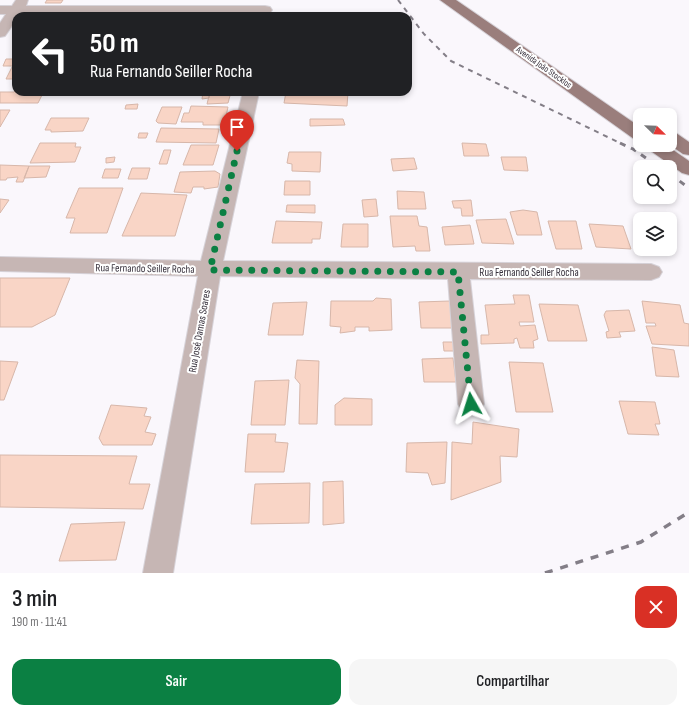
<!DOCTYPE html>
<html lang="pt">
<head>
<meta charset="utf-8">
<style>
	:root { --surface:#fff; --page:#f6f6f6; --text:#202124; --muted:#757577; --accent:#0b8043 }
	body { margin:0; font-family:"Sofia Sans Condensed",sans-serif; background:var(--page); color:var(--text); height:100vh; display:flex; flex-direction:column; font-size:15px; white-space:nowrap }
	* { box-sizing:border-box; margin:0 }
	p { font-size:13px; color:var(--muted) }
	.icon { flex:none; width:22px; height:22px; fill:none; stroke:currentColor; stroke-width:2; stroke-linecap:round; stroke-linejoin:round }
	.map { position:relative; height:573px; overflow:hidden }
	.details { display:flex; flex-direction:column; background:var(--surface); flex:1 }
	.details>* { flex:none }
	.guide { position:absolute; left:12px; top:12px; width:400px; height:84px; border-radius:12px; box-shadow:0 2px 6px #0003; background:#202124; color:#fff; overflow:hidden }
	.needle { width:26px; rotate:113deg }
	.buttons { position:absolute; left:633px; top:108px; display:grid; gap:8px }
	.buttons a { display:grid; place-items:center; width:44px; height:44px; border-radius:8px; background:var(--surface); box-shadow:0 2px 6px #0003; font-size:20px }
	.pin { position:absolute; display:grid; place-items:center; width:34px; height:34px; color:#fff; margin:-41px -17px; border-radius:50% 50% 50% 0; rotate:-45deg; box-shadow:0 0 4px #0007 }
	.pin .icon { rotate:45deg }
	.me { position:absolute; width:44px; margin:-22px; rotate:354deg; stroke-linejoin:round; filter:drop-shadow(0 0 3px #0008) }
	.turn { display:flex; align-items:center; gap:14px; height:84px; padding:0 12px; font-size:18px }
	.turn .icon { width:52px; height:52px; stroke-width:2.5 }
	.turn b { display:block; font-size:28px; line-height:34px }
	.round { display:grid; place-items:center; flex:none; width:42px; height:42px; border-radius:12px; background:var(--page) }
	.head { display:flex; align-items:center; justify-content:space-between; height:68px; padding:0 12px }
	h1 { font-size:24px; font-weight:600; line-height:30px }
	.cta { display:flex; gap:8px; margin-top:auto; padding:8px 12px }
	.cta a { flex:1; height:46px; border-radius:12px; background:var(--accent); color:#fff; font-size:16px; font-weight:600; line-height:46px; text-align:center }
	.cta a+a { background:var(--page); color:var(--text) }
	.map>svg:first-child { display:block }
	.building { fill:#f9d5c6; stroke:#d7b7aa }
	.lines { fill:none; stroke-linecap:round; stroke-linejoin:round }
	.minor-casing { stroke:#d7d3d9; stroke-width:2 }
	.major-casing { stroke:#d7d3d9; stroke-width:2 }
	.minor { fill:#c6b6b4; fill-rule:evenodd }
	.major { fill:#9a7e7c; fill-rule:evenodd }
	.rail-far2 { stroke:#837e87; stroke-width:2; stroke-dasharray:5 5; stroke-linecap:butt }
	.rail-far1 { stroke:#837e87; stroke-width:3; stroke-dasharray:6 6; stroke-linecap:butt }
	.rail { stroke:#837e87; stroke-width:3.5; stroke-dasharray:8 8; stroke-linecap:butt }
	.route { stroke:#0b8043; stroke-width:7; stroke-dasharray:0 12.6 }
	.labels { text-anchor:middle; stroke-width:4; stroke-linejoin:round; paint-order:stroke }
	.far-street-label { font-size:9px; fill:#36303b; stroke:#fff }
	.street-label { font-size:11px; fill:#36303b; stroke:#fff }
</style>
</head>
<body>
<div class="map">
<svg width="689" height="573" viewBox="0 0 689 573">
	<rect width="100%" height="100%" fill="#faf7fc"/>
	<path class="building" d="M47,0h16l-2,3h-16z
		M6,59h10v4h-2l-1,3h-10z
		M14,63h2v16h-10z
		M16,90v2l27,1 -5,10h-38v-11h14z
		M203,92h7l-1,6 -7,1z
		M210,92h21l-3,11 -21,1z
		M286,92h62l-1,14 -63,-3z
		M351,92h23v3h-23z
		M138,104l-1,5h-12l1,-4z
		M191,106l37,1 -4,18h-21v-3h-22l3,-9h5z
		M162,107h20l-6,17 -18,-1 -2,-2z
		M0,110h10l-10,17z
		M51,118h38l-6,13 -32,1v-2h-6z
		M310,119h33l2,6 -35,1z
		M161,128l58,1 -3,14 -60,-1z
		M139,133h9l-2,5h-8z
		M40,143h36l-1,4h6l-6,15 -45,1z
		M462,143l24,1 3,12h-25z
		M191,145h28l-6,20h-30z
		M164,150h7l-4,14h-8z
		M289,152h32l-1,20 -28,-1v-7l-5,-1z
		M115,157l-1,5 -8,1v-5z
		M501,157h25l2,14 -24,-1z
		M414,158l3,11 -24,2 -2,-12z
		M0,165l29,1 -6,16h-7l2,-5 -11,1 -1,2h-6z
		M29,166h21l-4,11 -22,1z
		M132,168h18l-3,11h-19z
		M105,169h16l-3,9h-16z
		M215,171l5,3 -2,13 -14,2v-2h-11l-2,6 -17,-1 6,-20z
		M285,181h25v14h-26z
		M79,188h44l-16,45h-37l5,-15h-9z
		M397,191l27,1 2,17h-28z
		M141,193l46,2 -12,41h-53z
		M0,199l9,1 -9,13z
		M376,199l2,17 -14,1 -2,-17z
		M471,200l2,16h-11l-1,-8h-7l-2,-7z
		M287,205h28v8l-29,-1z
		M523,210l14,2 5,23h-25l-7,-23z
		M390,216h27l2,10 8,1 3,24h-14l-1,-5 -22,1z
		M506,219l8,25 -32,-1 -6,-23z
		M276,221l46,1 -2,17h-8v4h-40z
		M548,221h28l6,28h-26z
		M343,224h25v23h-27z
		M589,224l34,2 8,23 -35,-2z
		M470,225l4,19 -29,1 -3,-18z
		M0,278h70l-15,37 -23,12h-32z
		M513,295h16l5,27h-15l1,4 15,-1 3,14 -5,2 1,7h-14l-3,-10 -3,1v4l-33,1v-9h8l-4,-30 30,-1z
		M376,298l15,1 1,31 -23,1v-4h-14v4l-15,2 1,-6 -11,-1 1,-25h42z
		M450,301l4,27h-33l-2,-26z
		M642,301l38,4 4,18 5,1v22l-37,-2 -6,-18h10l-1,-3h-9z
		M307,302l-4,33h-35l5,-32z
		M539,304l39,1 9,36h-39z
		M629,310l6,21 -16,1 2,5 -14,1 -1,-6 3,-1 -5,-16 2,-4z
		M443,342h12l2,9h-13z
		M652,347l22,3 5,27 -23,-1z
		M453,358l3,24h-32l-2,-23z
		M297,360l22,1 -2,63h-18l1,-40 -5,-6z
		M0,361l18,1 -14,38h-4z
		M509,362l34,1 10,49h-37z
		M289,380l-4,45h-34l4,-44z
		M344,398l28,1v26h-37v-20z
		M619,401l36,1 5,22h-5l4,11 -31,-1z
		M111,405l36,3 -3,8 7,1 -6,15 11,2 -4,11h-49l-4,-7z
		M473,422l46,7 -2,28 -17,-1 1,26 -50,18 1,-58 20,2z
		M248,434h28l-1,8 13,1 -4,29h-39z
		M447,442l-2,41 -13,2 -4,-12 -22,-1 1,-29z
		M0,455l137,1 -8,28h21l-7,25 -143,-2z
		M343,481l1,42 -21,2v-43z
		M310,483l-1,40 -58,1 4,-40z
		M125,522l-9,38 -57,1 12,-37z"/>
	<g class="lines">
		<defs>
			<path id="minor" d="M16,0h12l-2,6h239l5,1 2,3 -2,3 -5,1h-245l-4,2v4l-11,16 -5,1v-14l6,-9h-6v-8h12z
				M243,92h16l-36,169 428,3 8,3 3,5 -3,5 -8,3 -181,-1 14,125 -4,7 -9,4 -9,-4 -4,-7 -10,-125 -228,-3 -47,297h-30l55,-297 -198,-5v-14l201,4z"/>
			<path id="major" d="M440,0h16l184,127v13l-6,-1z
				M670,132l6,1 13,9v13l-6,-1 -13,-9z
				M645,145h21l23,16v14l-7,-2 -34,-24z"/>
		</defs>
		<use href="#minor" class="minor-casing"/>
		<use href="#major" class="major-casing"/>
		<use href="#minor" class="minor"/>
		<use href="#major" class="major"/>
		<path class="rail-far2" d="M398,0l26,34 27,27 171,83"/>
		<path class="rail-far1" d="M620,143l13,6 26,18
			M670,174l19,14"/>
		<path class="rail" d="M545,573l96,-31 48,-30"/>
	</g>
	<g class="lines">
		<path class="route" d="M237,151l-27,119 248,2 13,132"/>
	</g>
	<g class="labels">
		<g class="far-street-label">
			<text transform="translate(544 67) rotate(35)" y="3">Avenida João Stocklos</text>
		</g>
		<g class="street-label">
			<text transform="translate(145 268) rotate(1)" y="4">Rua Fernando Seiller Rocha</text>
			<text x="529" y="276">Rua Fernando Seiller Rocha</text>
			<text transform="translate(199 331) rotate(-80)" y="4">Rua José Damas Soares</text>
		</g>
	</g>
</svg>
<div class="buttons">
<a><svg class="needle" viewBox="-14 -14 28 28"><path d="M0-13l5 13h-10z" fill="#e53935"/><path d="M0 13l5-13h-10z" fill="#757577"/></svg></a>
<a><svg class="icon" aria-label="search" viewBox="0 0 24 24"><circle cx="10" cy="10" r="6"/><path d="M15 15l6 6"/></svg></a>
<a><svg class="icon" aria-label="layers" viewBox="0 0 24 24"><path d="M12 4l9 5-9 5-9-5zM3 14l9 5 9-5"/></svg></a>
</div>
<div class="pin" style="left:237px;top:151px;background:#d93025"><svg class="icon" aria-label="arrive" viewBox="0 0 24 24"><path d="M6 21V4h12l-3 4 3 4H6"/></svg></div>
<svg class="me" style="left:471px;top:404px" viewBox="-20 -20 40 40"><path d="M0-17L14 15 0 8-14 15z" fill="#0b8043" stroke="#fff" stroke-width="4"/></svg>
<div class="guide">
<div class="turn"><svg class="icon" aria-label="left" viewBox="0 0 24 24"><path d="M17 20v-9H6M10 6l-5 5 5 5"/></svg><div><b>50 m</b>Rua Fernando Seiller Rocha</div></div>
</div>
</div>
<section class="details">
<div class="head"><div><h1>3 min</h1><p>190 m · 11:41</p></div><a class="round" style="background:#d93025;color:#fff"><svg class="icon" aria-label="close" viewBox="0 0 24 24"><path d="M6 6l12 12M18 6L6 18"/></svg></a></div>
<div class="cta"><a>Sair</a><a>Compartilhar</a></div>
</section>
</body>
</html>
